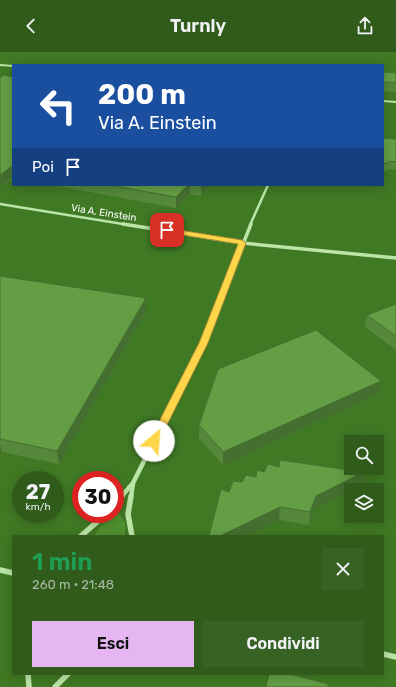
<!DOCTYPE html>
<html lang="it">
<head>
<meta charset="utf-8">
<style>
	:root { --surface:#305b1b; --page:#386124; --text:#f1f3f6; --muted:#a8b9a3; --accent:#e5b6f2 }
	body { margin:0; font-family:Rubik,sans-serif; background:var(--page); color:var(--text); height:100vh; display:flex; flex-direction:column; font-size:15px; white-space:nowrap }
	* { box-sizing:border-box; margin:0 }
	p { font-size:13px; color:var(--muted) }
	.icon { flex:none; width:22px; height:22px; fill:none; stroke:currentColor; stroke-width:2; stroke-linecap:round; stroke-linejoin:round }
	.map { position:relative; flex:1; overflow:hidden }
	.sheet { position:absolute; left:12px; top:483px; width:372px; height:140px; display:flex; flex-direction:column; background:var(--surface); border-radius:0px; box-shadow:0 2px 10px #0003 }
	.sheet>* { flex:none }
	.hud { position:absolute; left:12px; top:12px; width:372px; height:122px; border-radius:0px; box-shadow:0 2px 10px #0003; background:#1a4fa0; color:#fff; overflow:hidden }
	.buttons { position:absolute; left:344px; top:383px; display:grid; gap:8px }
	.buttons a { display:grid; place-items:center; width:40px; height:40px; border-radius:0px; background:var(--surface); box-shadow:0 2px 10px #0003; font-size:20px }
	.speed { position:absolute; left:12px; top:419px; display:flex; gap:8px; font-size:20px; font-weight:700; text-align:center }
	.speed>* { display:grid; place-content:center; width:52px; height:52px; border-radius:50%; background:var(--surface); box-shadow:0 2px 10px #0003; line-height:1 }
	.speed small { font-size:10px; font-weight:400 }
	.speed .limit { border:6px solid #d22; background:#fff; color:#111 }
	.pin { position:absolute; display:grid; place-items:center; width:34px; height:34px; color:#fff; margin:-17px; border-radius:8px; box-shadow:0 2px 6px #0006 }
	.me { position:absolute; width:44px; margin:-22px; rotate:27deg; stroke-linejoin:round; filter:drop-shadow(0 0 3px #0008) }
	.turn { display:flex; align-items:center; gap:14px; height:84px; padding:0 20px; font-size:18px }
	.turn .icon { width:52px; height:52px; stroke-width:2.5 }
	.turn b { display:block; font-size:28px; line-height:34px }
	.then { display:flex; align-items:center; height:38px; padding:0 20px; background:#0003; gap:8px; font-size:15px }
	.round { display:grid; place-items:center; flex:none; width:42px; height:42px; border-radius:0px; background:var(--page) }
	.overview { display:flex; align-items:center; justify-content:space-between; height:68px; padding:0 20px }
	h1 { font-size:24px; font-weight:600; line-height:30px; color:#1e9e55 }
	.primary-button { display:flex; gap:8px; margin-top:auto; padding:8px 20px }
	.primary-button a { flex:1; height:46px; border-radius:0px; background:var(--accent); color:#111; font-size:16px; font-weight:600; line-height:46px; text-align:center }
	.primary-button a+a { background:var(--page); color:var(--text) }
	header { display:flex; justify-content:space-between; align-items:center; height:52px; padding:0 20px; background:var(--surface); font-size:18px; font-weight:600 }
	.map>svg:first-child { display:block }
	.green { fill:#50902f }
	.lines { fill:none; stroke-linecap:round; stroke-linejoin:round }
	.minor-far4 { stroke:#bbe4a7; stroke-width:2 }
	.minor-far3 { stroke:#bbe4a7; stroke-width:2.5 }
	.minor-far2 { stroke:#bbe4a7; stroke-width:3.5 }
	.minor-far1 { stroke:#bbe4a7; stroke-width:4.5 }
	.minor { stroke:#bbe4a7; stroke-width:5.5 }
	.wall { fill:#55883b }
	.shaded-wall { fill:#456f30 }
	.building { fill:#639e45; stroke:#456f30 }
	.route { fill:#ffd54a; stroke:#a68a30 }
	.labels { text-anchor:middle; stroke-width:3; stroke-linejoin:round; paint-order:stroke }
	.far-street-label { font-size:10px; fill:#fff; stroke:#407924 }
</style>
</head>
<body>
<header><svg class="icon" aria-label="back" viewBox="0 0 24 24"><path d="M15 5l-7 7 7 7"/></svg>Turnly<svg class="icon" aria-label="share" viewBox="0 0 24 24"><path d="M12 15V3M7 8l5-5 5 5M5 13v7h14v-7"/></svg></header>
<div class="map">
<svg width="396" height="635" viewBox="0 0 396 635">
	<rect width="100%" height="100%" fill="#407924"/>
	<path class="green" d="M115,463h5l5,8v13h-31l6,-9z"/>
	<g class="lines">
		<path class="minor-far4" d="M0,13l13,1
			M383,49l13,1"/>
		<path class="minor-far3" d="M0,152l129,21
			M250,173l18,-40"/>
		<path class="minor-far2" d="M123,172l119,19 154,15
			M203,293l48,-121"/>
		<path class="minor-far1" d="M121,445l12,-14 70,-139
			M131,445l2,-13"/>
		<path class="minor" d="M131,444l-3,18 4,22
			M115,452l7,-8
			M81,484l25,-22
			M0,518l13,3
			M383,602l13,3
			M28,622l1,13
			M55,635l13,-13"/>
	</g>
	<path class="wall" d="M383,21h13v19l-13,-1z
		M13,25v101l-13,9z
		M383,86l13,1v31l-9,-1v2h-4z
		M52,133h158l-9,11 -11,-2 -14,14z
		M0,224l146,35 -87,153 -57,-12 -2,4z
		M396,252v46l-31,-23 2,-12z
		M378,342l-155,71 -24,-27v-13z
		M264,420l97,13 -47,24 -5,16 -30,-5 -50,-28 13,-10 14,-5z"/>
	<path class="shaded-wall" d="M11,115l1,10 -12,10v-12z
		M188,133h2v9l-14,14v-11z
		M201,133h9l-9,11z
		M146,246v13l-87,153 -2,-13z
		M381,329l-3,13 -155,71v-13z
		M0,392l2,8 -2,4z
		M364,420l-3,13 -10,5v1l-37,18 -5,16 1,-13 6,-16z
		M280,455l-1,13 -33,16h-26z"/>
	<path class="building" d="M384,20l12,1v10l-13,-1z
		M4,23l9,2v90h-2l-11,8v-97z
		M383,86l13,1v23l-7,-1 -1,2h-5z
		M109,133h79l-12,12z
		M0,224l146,22 -89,153 -57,-12z
		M396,252v32l-29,-21z
		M316,278l65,51 -158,71 -24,-27 19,-56z
		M280,408l84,12 -48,24 -6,16 -30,-5 -60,29h-11l12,-47 8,3 4,-11 9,1 4,-7 10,2 1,-7 7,2 4,-8 11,3z
		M269,622h21l38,10v3h-62z"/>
	<path class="route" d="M167,176l75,12 4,3 -38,100 -49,98 -5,4 -5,-4 50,-98 39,-99 -74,-12 -1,-2z"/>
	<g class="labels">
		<g class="far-street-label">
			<text transform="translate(104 160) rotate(9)" y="4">Via A. Einstein</text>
		</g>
	</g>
</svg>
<div class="buttons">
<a><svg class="icon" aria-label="search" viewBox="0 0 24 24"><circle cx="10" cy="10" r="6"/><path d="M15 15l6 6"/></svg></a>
<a><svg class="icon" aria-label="layers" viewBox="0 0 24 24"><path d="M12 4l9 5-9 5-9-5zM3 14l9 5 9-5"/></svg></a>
</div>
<div class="speed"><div>27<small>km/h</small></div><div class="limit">30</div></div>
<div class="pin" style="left:167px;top:178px;background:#d93025"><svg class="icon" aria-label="arrive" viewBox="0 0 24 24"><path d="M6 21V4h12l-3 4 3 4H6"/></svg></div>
<svg class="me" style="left:154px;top:389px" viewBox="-20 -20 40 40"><circle r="19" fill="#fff"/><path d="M0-13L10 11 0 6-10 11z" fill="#ffd54a"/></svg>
<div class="hud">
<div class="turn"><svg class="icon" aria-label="left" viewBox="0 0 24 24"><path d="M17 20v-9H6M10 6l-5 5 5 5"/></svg><div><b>200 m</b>Via A. Einstein</div></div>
<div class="then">Poi<svg class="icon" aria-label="arrive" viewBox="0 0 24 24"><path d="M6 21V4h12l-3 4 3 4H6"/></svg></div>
</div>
<section class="sheet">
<div class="overview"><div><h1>1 min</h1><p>260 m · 21:48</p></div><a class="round"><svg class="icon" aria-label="close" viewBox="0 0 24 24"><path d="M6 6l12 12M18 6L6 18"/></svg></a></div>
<div class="primary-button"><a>Esci</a><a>Condividi</a></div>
</section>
</div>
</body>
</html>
